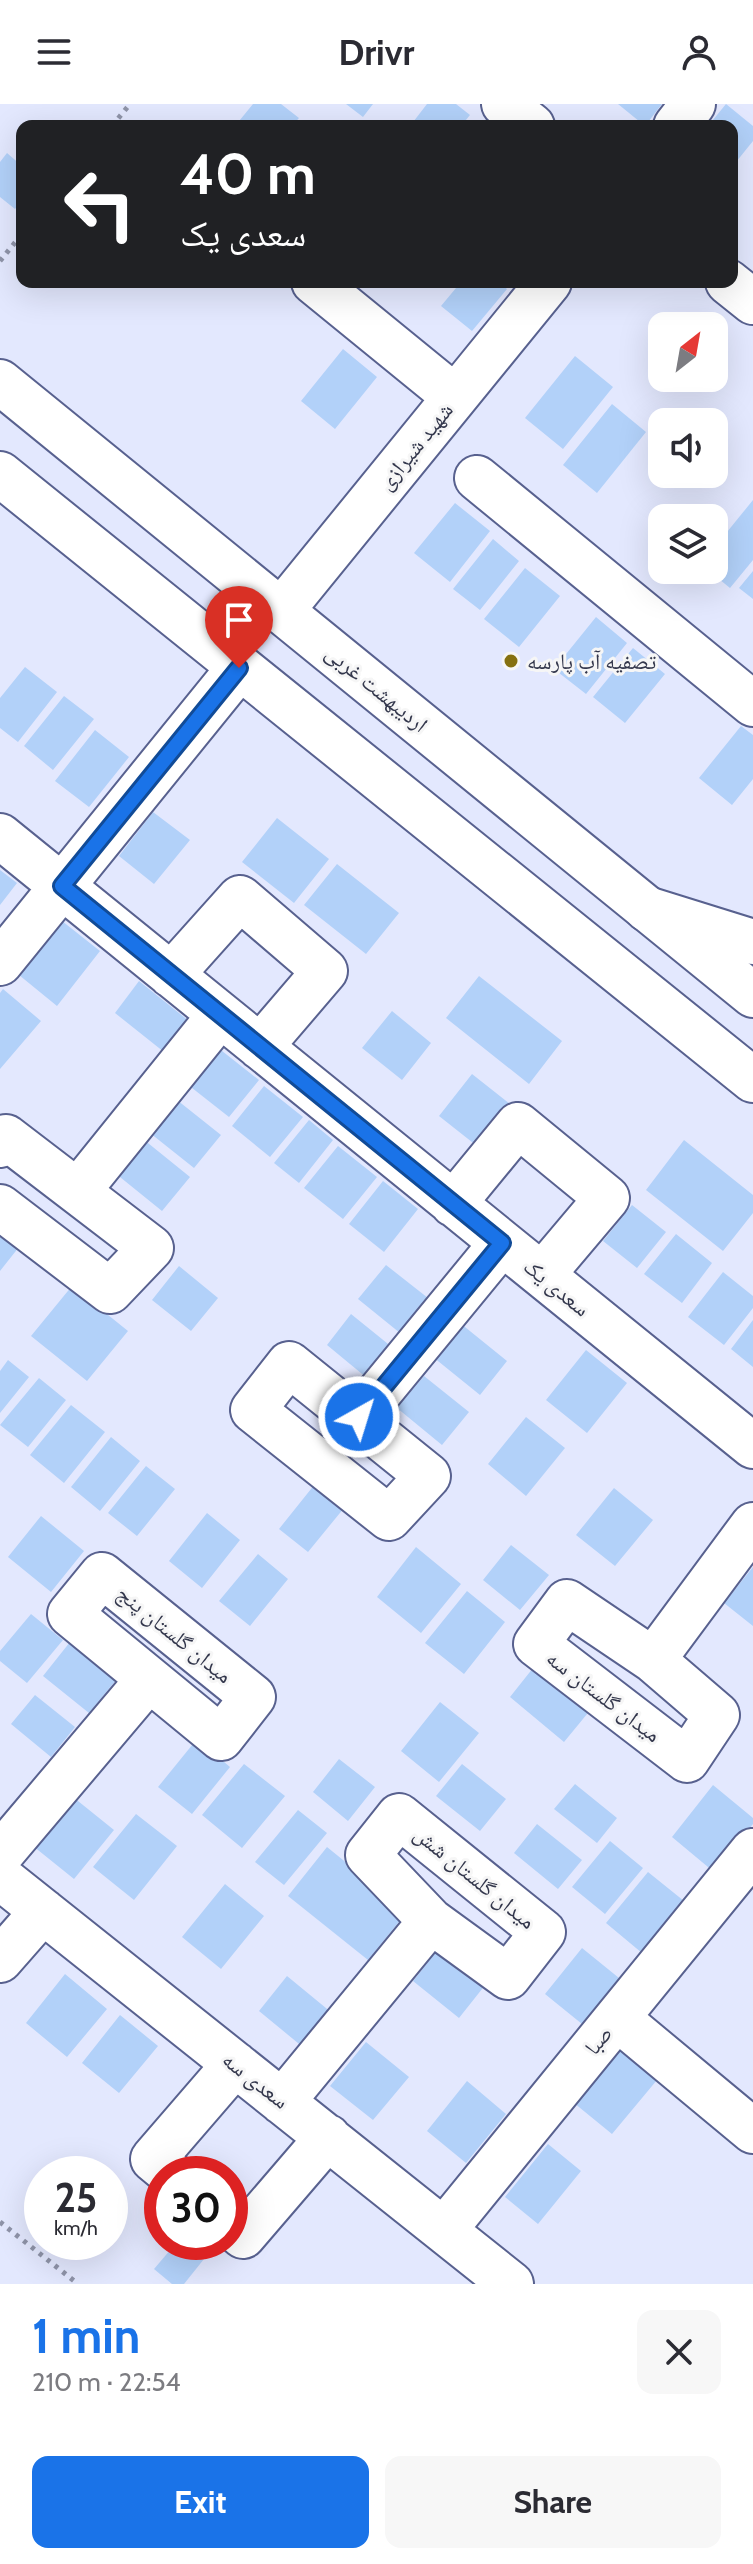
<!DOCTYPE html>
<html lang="en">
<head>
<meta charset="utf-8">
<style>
	:root { --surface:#fff; --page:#f7f7f7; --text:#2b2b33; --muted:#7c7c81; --accent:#1a73e8 }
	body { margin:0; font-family:Cabin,"Noto Naskh Arabic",sans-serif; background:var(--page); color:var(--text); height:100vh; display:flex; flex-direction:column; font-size:30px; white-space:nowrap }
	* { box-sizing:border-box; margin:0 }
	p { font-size:26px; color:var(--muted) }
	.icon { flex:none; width:44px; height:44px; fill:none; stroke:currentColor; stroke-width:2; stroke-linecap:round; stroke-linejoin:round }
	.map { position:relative; height:2180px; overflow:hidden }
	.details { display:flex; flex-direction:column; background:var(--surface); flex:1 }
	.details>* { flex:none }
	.hud { position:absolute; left:16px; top:16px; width:722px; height:168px; border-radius:16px; box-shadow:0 8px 32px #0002; background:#202124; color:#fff; overflow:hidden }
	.needle { width:52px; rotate:31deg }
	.tools { position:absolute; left:648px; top:208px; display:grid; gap:16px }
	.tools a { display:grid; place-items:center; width:80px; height:80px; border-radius:16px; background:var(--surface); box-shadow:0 8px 32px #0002; font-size:40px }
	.speed { position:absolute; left:24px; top:2052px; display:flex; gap:16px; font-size:40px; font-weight:700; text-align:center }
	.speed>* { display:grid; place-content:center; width:104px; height:104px; border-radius:50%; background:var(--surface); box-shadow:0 8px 32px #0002; line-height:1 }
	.speed small { font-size:20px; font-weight:400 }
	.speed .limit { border:12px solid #d22; background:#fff; color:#111 }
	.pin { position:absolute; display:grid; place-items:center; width:68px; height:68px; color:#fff; margin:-82px -34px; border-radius:50% 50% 50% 0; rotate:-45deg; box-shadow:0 0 8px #0007 }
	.pin .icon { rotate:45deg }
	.me { position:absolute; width:88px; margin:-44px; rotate:39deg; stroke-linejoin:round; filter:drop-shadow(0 0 6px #0008) }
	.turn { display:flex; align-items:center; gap:28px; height:168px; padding:0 32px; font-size:36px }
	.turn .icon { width:104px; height:104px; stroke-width:2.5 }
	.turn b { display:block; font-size:56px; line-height:68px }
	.round { display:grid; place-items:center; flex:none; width:84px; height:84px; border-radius:16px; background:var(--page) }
	.head { display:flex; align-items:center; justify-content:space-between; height:136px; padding:0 32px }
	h1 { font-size:48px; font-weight:700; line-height:60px; color:var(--accent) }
	.button { display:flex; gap:16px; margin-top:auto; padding:16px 32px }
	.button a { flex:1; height:92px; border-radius:16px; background:var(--accent); color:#fff; font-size:32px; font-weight:700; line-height:92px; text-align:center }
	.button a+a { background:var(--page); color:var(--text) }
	header { display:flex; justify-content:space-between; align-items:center; height:104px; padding:0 32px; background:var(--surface); font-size:36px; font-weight:700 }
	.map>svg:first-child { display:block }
	.building { fill:#b2d1f9 }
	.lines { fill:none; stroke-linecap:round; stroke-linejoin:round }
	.minor-casing { stroke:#58618f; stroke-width:48 }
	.major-casing { stroke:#58618f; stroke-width:48 }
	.path { stroke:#8f94a9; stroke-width:5; stroke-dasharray:4 6; stroke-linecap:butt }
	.minor { stroke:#fff; stroke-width:44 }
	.major { stroke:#fff; stroke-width:44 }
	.route-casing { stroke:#114b97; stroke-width:20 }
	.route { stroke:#1a73e8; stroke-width:14 }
	.poi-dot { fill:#857010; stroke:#f6f6f6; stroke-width:3 }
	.labels { text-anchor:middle; stroke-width:6; stroke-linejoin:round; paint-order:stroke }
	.street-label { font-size:22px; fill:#33374c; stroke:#f6f6f6 }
	.poi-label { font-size:22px; fill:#33374c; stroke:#f6f6f6; text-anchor:start }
</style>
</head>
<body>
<header><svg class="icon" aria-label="menu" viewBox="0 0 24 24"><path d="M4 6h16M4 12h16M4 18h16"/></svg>Drivr<svg class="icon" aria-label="person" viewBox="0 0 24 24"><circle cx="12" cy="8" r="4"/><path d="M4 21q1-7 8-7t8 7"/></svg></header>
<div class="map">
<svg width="753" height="2180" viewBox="0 0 753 2180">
	<rect width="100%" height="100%" fill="#e3e8fe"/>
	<path class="building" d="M253,0h28l18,14 -7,8h-57z
		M346,0h27l-10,13z
		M427,0h29l14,11 -9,11h-51z
		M618,0h44l-17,22z
		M726,0l27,22v15l-21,26v-41h-24z
		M7,49l15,13v35l-7,8 -15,-12v-35z
		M461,178h38l8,7 -35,42 -31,-25z
		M343,245l34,28 -42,52 -34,-28z
		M575,252l38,31 -50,62 -38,-31z
		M612,300l34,28 -49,61 -34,-28z
		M753,396v60l-23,28 -22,-18h6v-22z
		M455,399l35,28 -40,51 -36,-29z
		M493,435l26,22 -39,49 -27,-21z
		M525,464l35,28 -41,51 -35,-28z
		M753,467v28l-14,-11z
		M596,513l31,26 -41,51 -32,-25z
		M633,544l32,26 -40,49 -32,-26z
		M25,563l32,25 -39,50 -18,-14v-30z
		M64,592l30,23 -41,51 -29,-24z
		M741,622l12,9v44l-21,26 -33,-27z
		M95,626l34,27 -40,50 -34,-26z
		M153,708l37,28 -36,44 -35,-28z
		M277,714l52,41 -35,44 -52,-41z
		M337,760l62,49 -33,41 -62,-49z
		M0,766l17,13 -17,22z
		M62,817l38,30 -43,55 -38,-31z
		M479,872l83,65 -33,43 -83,-66z
		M139,877l50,40 -25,31 -49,-39z
		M3,885l38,32 -41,48v-76z
		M392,907l39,32 -29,37 -40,-32z
		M217,943l42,33 -30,37 -42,-33z
		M472,970l38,30 -33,42 -38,-30z
		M264,982l39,31 -33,40 -38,-31z
		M177,996l44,35 -27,33 -44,-35z
		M309,1016l24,20 -34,43 -25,-20z
		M143,1035l47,38 -28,34 -47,-38z
		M684,1036l69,55v18l-30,38 -77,-61z
		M338,1042l39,31 -34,42 -39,-31z
		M383,1077l35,28 -34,43 -35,-28z
		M632,1101l34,27 -29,36 -34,-27z
		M0,1127l19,16 -19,24z
		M676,1130l36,29 -30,40 -38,-29z
		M386,1161l42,33 -28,35 -42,-34z
		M179,1162l39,32 -27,33 -39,-31z
		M723,1168l30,24v12l-29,37 -36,-28z
		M72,1182l56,45 -41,50 -56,-45z
		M351,1210l47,38 -25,31 -46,-38z
		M753,1216v47l-22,-18z
		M460,1219l47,38 -27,34 -47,-38z
		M586,1246l41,33 -40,50 -41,-33z
		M8,1256l21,17 -29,36v-42z
		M424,1272l45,36 -27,33 -45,-37z
		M39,1274l27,22 -38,47 -28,-22z
		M71,1301l34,27 -41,51 -34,-28z
		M526,1313l39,31 -39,48 -38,-32z
		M111,1333l29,24 -40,50 -29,-24z
		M146,1362l29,23 -38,47 -29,-23z
		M315,1380l29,24 -36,44 -29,-23z
		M614,1384l39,32 -38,46 -39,-31z
		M207,1409l33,27 -38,48 -33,-27z
		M41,1412l43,35 -33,41 -43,-35z
		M511,1441l38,30 -29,35 -37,-30z
		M416,1443l45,37 -40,49 -44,-36z
		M258,1450l30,25 -38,47 -31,-25z
		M753,1463v59l-29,-23z
		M467,1487l38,31 -41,52 -39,-31z
		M31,1510l32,26 -36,43 -27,-22v-10z
		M70,1538l47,37 -28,34 -46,-37z
		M537,1559l55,45 -28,34 -54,-45z
		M35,1591l40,32 -24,30 -40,-33z
		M440,1598l39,31 -40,49 -38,-31z
		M197,1635l33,28 -38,47 -34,-27z
		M339,1655l36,28 -27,34 -35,-29z
		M244,1660l41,32 -43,52 -40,-33z
		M462,1660l44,35 -26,32 -44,-35z
		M575,1680l42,34 -20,25 -43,-34z
		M713,1681l40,33v6l-39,48 -42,-35z
		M73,1693l41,33 -40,49 -41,-33z
		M298,1706l29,23 -43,52 -29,-23z
		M136,1710l41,32 -43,54 -41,-33z
		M537,1720l45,36 -24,29 -44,-36z
		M610,1737l33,27 -38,46 -33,-27z
		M327,1743l80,65 -39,48 -80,-64z
		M648,1768l36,29 -42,52 -36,-30z
		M225,1780l39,32 -43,53 -39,-32z
		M441,1842l45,38 -27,34 -46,-37z
		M582,1844l37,30 -37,46 -37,-30z
		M65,1870l42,35 -40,48 -41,-34z
		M287,1872l45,37 -28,35 -45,-37z
		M120,1911l38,31 -39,47 -37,-30z
		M366,1938l43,35 -36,43 -43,-34z
		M618,1944l39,32 -45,54 -38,-31z
		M467,1977l39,33 -40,49 -39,-32z
		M548,2040l33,27 -43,53 -33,-27z
		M177,2138h27l8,7 -28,35h-12l-18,-15z"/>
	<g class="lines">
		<defs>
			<path id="minor" d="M504,0l28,22
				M676,22l17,-22
				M314,178l141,115
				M728,178l25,20
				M477,374l276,226
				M282,506l267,-328
				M0,732l753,610
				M647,805l106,33
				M0,859l239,-295
				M171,871l69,-77 85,73 -65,76
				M0,1041l6,-8 145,111 -41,43 -110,-84
				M78,1087l142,-176
				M453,1100l65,-79 89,73 -65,77
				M289,1260l139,112 -39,42 -136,-108z
				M359,1313l143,-174
				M102,1471l151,122 -32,41 -151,-124z
				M567,1498l86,58 64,55 -30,45 -151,-116z
				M653,1556l100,-135
				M399,1712l144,116 -35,45 -77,-56 -63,-66z
				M0,1751l148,-175
				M0,1773l511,407
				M0,1856l43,-49
				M617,1914l136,113
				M282,1998l149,-181
				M171,2070l-18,-15 82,-95
				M230,2121l13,11 85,-99
				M444,2126l309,-379"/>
			<path id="major" d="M0,278l753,613
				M0,370l753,606"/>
		</defs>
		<use href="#minor" class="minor-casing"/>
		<use href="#major" class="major-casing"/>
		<path class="path" d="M112,22l18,-22
			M0,157l22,-27
			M0,2118l78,62"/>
		<use href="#minor" class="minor"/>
		<use href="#major" class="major"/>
	</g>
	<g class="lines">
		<defs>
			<path id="route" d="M239,564l-177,218 440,357 -143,174"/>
		</defs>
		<use href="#route" class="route-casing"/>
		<use href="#route" class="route"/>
	</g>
	<circle class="poi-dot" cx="511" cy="557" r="8"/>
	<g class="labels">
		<g class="street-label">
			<text transform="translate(415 342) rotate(-51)" y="8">شهید شیرازی</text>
			<text transform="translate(377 584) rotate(39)" y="8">اردیبهشت غربی</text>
			<text transform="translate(557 1183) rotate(39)" y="8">سعدی یک</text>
			<text transform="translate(175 1530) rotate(39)" y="8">میدان گلستان پنج</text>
			<text transform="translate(604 1592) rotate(37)" y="8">میدان گلستان سه</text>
			<text transform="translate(475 1773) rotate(39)" y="8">میدان گلستان شش</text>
			<text transform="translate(598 1936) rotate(-51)" y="8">صبا</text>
			<text transform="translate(256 1976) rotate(38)" y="8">سعدی سه</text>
		</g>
		<g class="poi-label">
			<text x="527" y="565">تصفیه آب پارسه</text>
		</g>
	</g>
</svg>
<div class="tools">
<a><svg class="needle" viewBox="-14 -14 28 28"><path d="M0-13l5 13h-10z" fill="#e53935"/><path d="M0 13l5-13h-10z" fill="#7c7c81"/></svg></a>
<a><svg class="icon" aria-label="sound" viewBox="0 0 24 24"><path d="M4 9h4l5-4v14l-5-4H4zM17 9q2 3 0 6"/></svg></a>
<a><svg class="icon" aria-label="layers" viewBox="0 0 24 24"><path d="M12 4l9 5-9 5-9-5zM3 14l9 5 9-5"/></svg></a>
</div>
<div class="speed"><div>25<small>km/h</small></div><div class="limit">30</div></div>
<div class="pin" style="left:239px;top:564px;background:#d93025"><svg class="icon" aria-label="arrive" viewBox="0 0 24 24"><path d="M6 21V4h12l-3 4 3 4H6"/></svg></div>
<svg class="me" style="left:359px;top:1313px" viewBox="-20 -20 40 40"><circle r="17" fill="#1a73e8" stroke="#fff" stroke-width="3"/><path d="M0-11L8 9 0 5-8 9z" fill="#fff"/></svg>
<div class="hud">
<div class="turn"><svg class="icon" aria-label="left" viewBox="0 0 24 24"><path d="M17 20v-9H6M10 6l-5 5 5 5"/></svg><div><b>40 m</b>سعدی یک</div></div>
</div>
</div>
<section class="details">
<div class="head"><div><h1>1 min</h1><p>210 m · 22:54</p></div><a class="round"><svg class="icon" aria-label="close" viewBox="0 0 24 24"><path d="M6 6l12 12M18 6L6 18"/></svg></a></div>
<div class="button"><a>Exit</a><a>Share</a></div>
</section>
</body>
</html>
